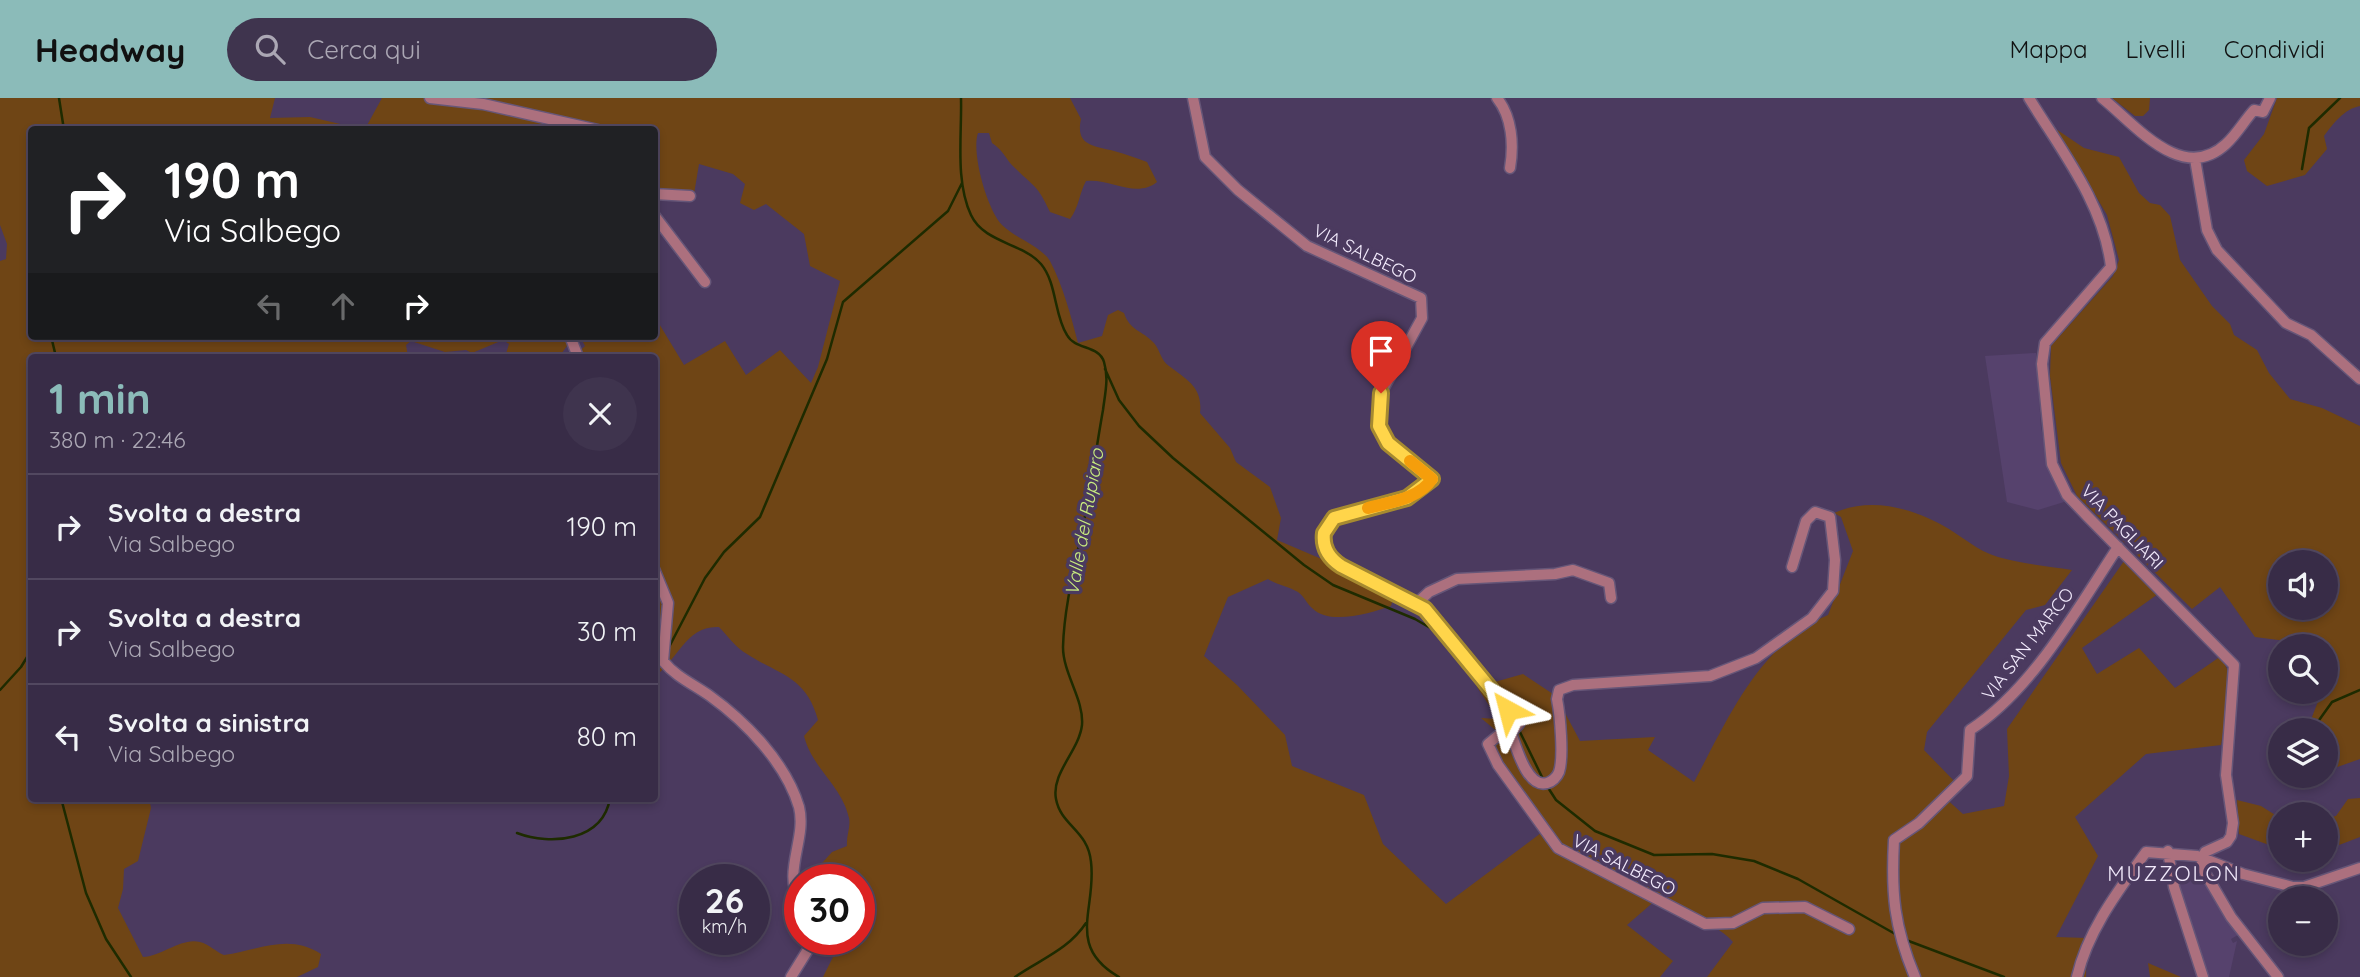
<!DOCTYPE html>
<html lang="it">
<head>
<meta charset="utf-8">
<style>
	:root { --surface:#382c47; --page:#3f344e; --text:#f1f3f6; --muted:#aba7b4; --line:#524860; --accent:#8bbbb9 }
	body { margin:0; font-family:Quicksand,sans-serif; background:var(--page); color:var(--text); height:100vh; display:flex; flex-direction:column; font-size:26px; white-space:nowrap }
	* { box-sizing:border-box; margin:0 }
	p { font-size:23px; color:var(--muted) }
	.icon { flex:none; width:38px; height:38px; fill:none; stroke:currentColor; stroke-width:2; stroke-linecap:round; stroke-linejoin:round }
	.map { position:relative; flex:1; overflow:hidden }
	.drawer { position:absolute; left:28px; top:256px; width:630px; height:448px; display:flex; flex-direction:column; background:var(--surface); border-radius:7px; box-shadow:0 4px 10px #0003,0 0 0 2px var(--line) }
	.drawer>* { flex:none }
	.guide { position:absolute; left:28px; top:28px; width:630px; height:214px; border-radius:7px; box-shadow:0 4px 10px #0003,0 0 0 2px var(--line); background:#202124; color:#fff; overflow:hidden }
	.buttons { position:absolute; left:2268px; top:452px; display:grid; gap:14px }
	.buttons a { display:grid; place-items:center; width:70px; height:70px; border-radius:50%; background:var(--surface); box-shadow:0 4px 10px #0003,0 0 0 2px var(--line); font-size:35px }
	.speed { position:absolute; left:679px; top:766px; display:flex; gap:14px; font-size:35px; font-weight:700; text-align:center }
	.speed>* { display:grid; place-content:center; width:91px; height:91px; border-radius:50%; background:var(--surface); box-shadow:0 4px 10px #0003,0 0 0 2px var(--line); line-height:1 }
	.speed small { font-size:18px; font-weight:400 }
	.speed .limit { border:10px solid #d22; background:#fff; color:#111 }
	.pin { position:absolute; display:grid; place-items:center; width:60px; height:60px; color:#fff; margin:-72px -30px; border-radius:50% 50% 50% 0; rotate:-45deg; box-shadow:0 0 7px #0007 }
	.pin .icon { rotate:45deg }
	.me { position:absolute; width:77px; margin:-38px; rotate:322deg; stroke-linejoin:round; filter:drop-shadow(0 0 5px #0008) }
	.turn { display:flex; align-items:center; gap:24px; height:147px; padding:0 21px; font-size:32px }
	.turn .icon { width:91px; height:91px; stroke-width:2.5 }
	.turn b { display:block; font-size:49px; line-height:60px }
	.lanes { display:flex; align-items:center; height:66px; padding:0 21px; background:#0003; justify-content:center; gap:35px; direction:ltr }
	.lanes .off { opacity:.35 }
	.round { display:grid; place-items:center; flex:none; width:74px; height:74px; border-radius:37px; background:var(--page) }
	.head { display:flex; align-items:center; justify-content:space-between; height:119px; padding:0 21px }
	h1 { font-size:42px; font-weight:700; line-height:52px; color:var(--accent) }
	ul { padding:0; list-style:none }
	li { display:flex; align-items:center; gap:21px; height:105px; padding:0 21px; border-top:2px solid var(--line) }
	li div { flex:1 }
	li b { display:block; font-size:26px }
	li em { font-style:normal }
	header { display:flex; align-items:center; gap:42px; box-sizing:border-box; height:98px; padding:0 35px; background:var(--accent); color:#111 }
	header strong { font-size:33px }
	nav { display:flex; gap:38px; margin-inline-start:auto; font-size:24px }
	.search { width:490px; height:63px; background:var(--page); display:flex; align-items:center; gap:18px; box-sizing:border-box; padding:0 24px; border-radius:38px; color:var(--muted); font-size:26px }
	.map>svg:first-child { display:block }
	.built { fill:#56426d }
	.green { fill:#6f4515; fill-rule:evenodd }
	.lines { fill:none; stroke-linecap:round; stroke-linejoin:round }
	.stream { stroke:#1e2b00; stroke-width:2.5 }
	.minor-casing { stroke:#665678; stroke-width:13 }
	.minor { stroke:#ac707e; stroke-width:10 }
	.route-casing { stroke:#a68a30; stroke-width:18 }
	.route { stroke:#ffd54a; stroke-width:12 }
	.slow { stroke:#f59e0b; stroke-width:12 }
	.labels { text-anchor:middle; stroke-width:7; stroke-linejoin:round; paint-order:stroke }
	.street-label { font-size:18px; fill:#f2eafc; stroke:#4b3a5f }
	.water-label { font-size:19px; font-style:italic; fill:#caef7f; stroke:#4b3a5f }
	.quarter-label { font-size:21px; letter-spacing:2px; fill:#f2eafc; stroke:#4b3a5f }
</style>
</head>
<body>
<header>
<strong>Headway</strong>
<div class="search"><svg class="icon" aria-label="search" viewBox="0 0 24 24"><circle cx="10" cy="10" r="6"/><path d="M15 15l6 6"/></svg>Cerca qui</div>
<nav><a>Mappa</a><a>Livelli</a><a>Condividi</a></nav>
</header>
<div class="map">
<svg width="2360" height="879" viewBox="0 0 2360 879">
	<rect width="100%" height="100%" fill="#4b3a5f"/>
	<path class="built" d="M2036,255l5,74 8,40 15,35 -26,8 -31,-8 -22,-146z
		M2199,778l5,1 36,52 -2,6 -7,4 2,4 4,-2 -8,36h-20l-31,-92 8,-7z"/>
	<path class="green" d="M0,0h275l-5,20 40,-1 52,12 -330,1v206h622l1,-19 29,48 41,-24 21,34 34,-25 31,33 7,-16 22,-86 -30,-15 -6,-32 -38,-30 -12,6 -14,-7 5,-19 -12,-10 -34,-10 -5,30 -39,-2 -1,-62 -289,-1 17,-31h688l11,21c-6,27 13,27 33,32 12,3 22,7 33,11l10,20c-21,17 -47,-4 -71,-1 -7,13 -7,26 -16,38l-20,-7c-13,-28 -15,-24 -35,-44 -10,-9 -9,-15 -23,-25l-3,-10h-11c-7,19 9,77 24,92 13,13 39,21 48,36 13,25 21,55 28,82l24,-7 6,-21 10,-5 6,3c6,18 18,17 30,30 6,7 7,18 15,23 18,14 34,21 31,47l30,35 6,14 34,25 11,31 -4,22 68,29 24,3 14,7 11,16 -3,11c-20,7 -62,20 -79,2 -6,-5 -7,-11 -14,-16 -10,-6 -20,-7 -30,-13l-40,18 -24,59 33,29 48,50 7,31 72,29 19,49 63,60 103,-77 -56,-76 7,-17 -19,-16 17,1 -21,-32 46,-13 33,22 24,45 75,-4 -7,13 46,32c34,-63 65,-138 134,-167l25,-64 -12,-34 -7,-4c35,-16 75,-6 108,12 19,10 35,26 56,32 24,7 50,9 74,13l-27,35 -19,5 -99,122 -3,18 32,33 -13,13 20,18 41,-8 5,-30 -2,-47 117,-168 34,33 -76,54 15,26 42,-26 36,40 46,-32 10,22 -10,67 -75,9 -71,63 23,39 -42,81 31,1 -1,39h-379l26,-35c-11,-15 -56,-33 -76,-43l-30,26 46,36 -13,16h-837l10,-20 -3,-17h29v-60h-52l25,-28 15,-6c-1,-10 4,-19 2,-28 -7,-32 -37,-50 -45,-82l14,-16c-12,-44 -39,-45 -71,-66 -11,-6 -19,-18 -28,-27 -33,-2 -41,33 -64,49l-1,-319h-81l12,-11 -3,-6 -13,3 -10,14h-54l4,-13 -6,-4 -31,13 -6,-3 -21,2 -34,-11 -5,4 2,12h-376v441h117l2,10 -13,53 -14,8 -1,20 -5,19 25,49c19,-1 39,-20 57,-15 9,2 16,10 24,13 35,-5 65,-22 97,-1l-3,13 -21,10h-297v-716l6,-2 1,-15 -7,-19z
		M2112,0h38l-1,12 -6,6h-8z
		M2277,0h83v8c-16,3 -27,18 -36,30l3,13 -22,26 -38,11 -20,-15 -3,-11 20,-26z
		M2056,31l28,19 35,9 20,36 11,10 10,2 10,11 10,44 32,46 18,18 4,11 23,15 12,23 21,26 32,9 38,18v333l-34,12v-41h-19l15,-39h4v-45l-71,-9 -35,-50 -28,22 -115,-113 -16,-33 -11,-87 1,-30 62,-70 6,-16 -12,-45zM2280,464h46v45h-46z
		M2360,700v39l-34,13v-32l10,-2 12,-17z
		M2237,702l24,6 19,12v31l-41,-15z
		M2148,865l33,14h-31z"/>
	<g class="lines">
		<path class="stream" d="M59,0l5,32
			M961,0c1,37 -6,83 10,117 13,28 52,28 70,49 16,19 13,51 26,71 8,15 32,10 37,27 5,16 1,32 -1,48 -7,39 -12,78 -20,116 -8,39 -19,82 -20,121 0,27 21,52 19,78 -3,26 -31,48 -26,74 5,27 32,31 35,63 6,46 -26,84 28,115
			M2302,71l7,-41 31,-30
			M51,238l5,21
			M1105,271l14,31 20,26 34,32 131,107 29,20 82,34 24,14
			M32,443v28
			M668,551l37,-71 19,-26 36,-35 67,-158 16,-57 105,-91 14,-28
			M0,592l21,-23 11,-18
			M1519,632l25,51
			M2312,632l20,-28 28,-12
			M1547,688l9,14 39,31 59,24 58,-1 42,7 44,18 99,56
			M61,700l25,95 20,46 25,38
			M517,735c34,13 86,8 93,-35
			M1906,842l98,37
			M1015,879c26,-18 53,-27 71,-54"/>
		<defs>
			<path id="minor" d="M430,0l53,6 115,26
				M1193,0l12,59 33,33 69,56 114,52 1,20 -41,75 -2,33 9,17 44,36c-18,28 -69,28 -98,39l-10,22 7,20 94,49 94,115 -8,9 -11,1 -12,10 10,21 60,83 147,76 28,-1 30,-15 42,-1 44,22
				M1497,0c15,19 17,46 13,70
				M2029,0c32,52 75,106 82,169l-66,76 -3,21 10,100 15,31 21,22 146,148 -8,110 7,48 -2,13 -4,6 -22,10 -4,14 30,51 47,60
				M2102,0c33,26 80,87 124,46 11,-10 18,-23 28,-34l9,2 7,-14
				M2195,61l12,71 10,20 69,73 25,12 49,44
				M654,96l36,2
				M654,117l51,67
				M570,238l8,21
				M654,471l14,34 -5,58c13,16 30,23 47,35 36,26 76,67 89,111 8,32 -17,65 1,95
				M1416,506l13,-12 28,-13 98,-5 18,-4 36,13 2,15
				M1511,635c5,13 16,56 36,50 5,-1 10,-6 12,-11 5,-15 1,-57 -2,-73l2,-9 14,-5 137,-9 46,-18 56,-40 21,-27 2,-31 -5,-43 -15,-5 -9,9 -14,46
				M2168,753l6,36 29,90
				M791,879l23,-37
				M1915,879c-21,-50 -24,-84 -21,-137l25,-17 48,-47 3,-46c63,-41 107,-121 148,-183
				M2077,879c11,-47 41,-86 69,-125l51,4 46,18 50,13h11l56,-19"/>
		</defs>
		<use href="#minor" class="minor-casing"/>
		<use href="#minor" class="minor"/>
	</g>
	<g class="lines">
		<defs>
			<path id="route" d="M1381,295l-2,33 9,17 44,36 -25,19 -73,20 -10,15c-2,15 5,25 17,33l84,43 83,101"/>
		</defs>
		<use href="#route" class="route-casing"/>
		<use href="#route" class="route"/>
		<path class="slow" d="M1368,410c22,-6 51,-9 64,-29l-22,-18"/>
	</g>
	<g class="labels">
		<g class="street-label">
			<text transform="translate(1365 156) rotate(26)" y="6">VIA SALBEGO</text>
			<text transform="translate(2122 429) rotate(46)" y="6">VIA PAGLIARI</text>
			<text transform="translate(2028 546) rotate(-52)" y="6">VIA SAN MARCO</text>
			<text transform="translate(1624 767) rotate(27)" y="6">VIA SALBEGO</text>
		</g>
		<g class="water-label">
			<text transform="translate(1084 424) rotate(-80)" y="7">Valle del Rupiaro</text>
		</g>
		<g class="quarter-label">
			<text x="2174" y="783">MUZZOLON</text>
		</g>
	</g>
</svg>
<div class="buttons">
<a><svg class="icon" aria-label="sound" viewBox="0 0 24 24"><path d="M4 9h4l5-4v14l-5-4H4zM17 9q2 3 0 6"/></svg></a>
<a><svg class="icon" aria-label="search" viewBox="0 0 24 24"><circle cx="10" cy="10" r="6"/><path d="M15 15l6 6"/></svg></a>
<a><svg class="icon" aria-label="layers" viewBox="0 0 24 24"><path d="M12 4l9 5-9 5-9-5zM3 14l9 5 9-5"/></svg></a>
<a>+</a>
<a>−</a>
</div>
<div class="speed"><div>26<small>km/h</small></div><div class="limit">30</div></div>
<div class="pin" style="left:1381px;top:295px;background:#d93025"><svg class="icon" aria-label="arrive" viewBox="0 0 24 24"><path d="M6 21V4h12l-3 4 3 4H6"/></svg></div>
<svg class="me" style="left:1508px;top:612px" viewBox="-20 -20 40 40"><path d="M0-17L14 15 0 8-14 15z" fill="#ffd54a" stroke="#fff" stroke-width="4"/></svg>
<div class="guide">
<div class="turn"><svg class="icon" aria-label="right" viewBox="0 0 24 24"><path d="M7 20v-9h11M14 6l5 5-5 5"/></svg><div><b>190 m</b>Via Salbego</div></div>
<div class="lanes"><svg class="icon off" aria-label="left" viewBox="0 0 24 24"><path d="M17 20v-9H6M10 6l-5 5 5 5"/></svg><svg class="icon off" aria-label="ahead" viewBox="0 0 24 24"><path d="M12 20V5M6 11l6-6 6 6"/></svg><svg class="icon" aria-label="right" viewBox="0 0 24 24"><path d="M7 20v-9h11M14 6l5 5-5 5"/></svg></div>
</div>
<section class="drawer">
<div class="head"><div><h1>1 min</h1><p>380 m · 22:46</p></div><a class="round"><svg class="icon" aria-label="close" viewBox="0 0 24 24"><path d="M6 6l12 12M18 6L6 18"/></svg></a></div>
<ul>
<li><svg class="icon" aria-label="right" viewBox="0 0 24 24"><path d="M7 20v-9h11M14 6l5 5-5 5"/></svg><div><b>Svolta a destra</b><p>Via Salbego</p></div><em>190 m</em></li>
<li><svg class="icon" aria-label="right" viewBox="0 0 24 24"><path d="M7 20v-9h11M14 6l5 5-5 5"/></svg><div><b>Svolta a destra</b><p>Via Salbego</p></div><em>30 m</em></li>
<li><svg class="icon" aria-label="left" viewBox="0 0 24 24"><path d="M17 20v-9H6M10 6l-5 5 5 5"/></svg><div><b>Svolta a sinistra</b><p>Via Salbego</p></div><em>80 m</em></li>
</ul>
</section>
</div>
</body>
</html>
